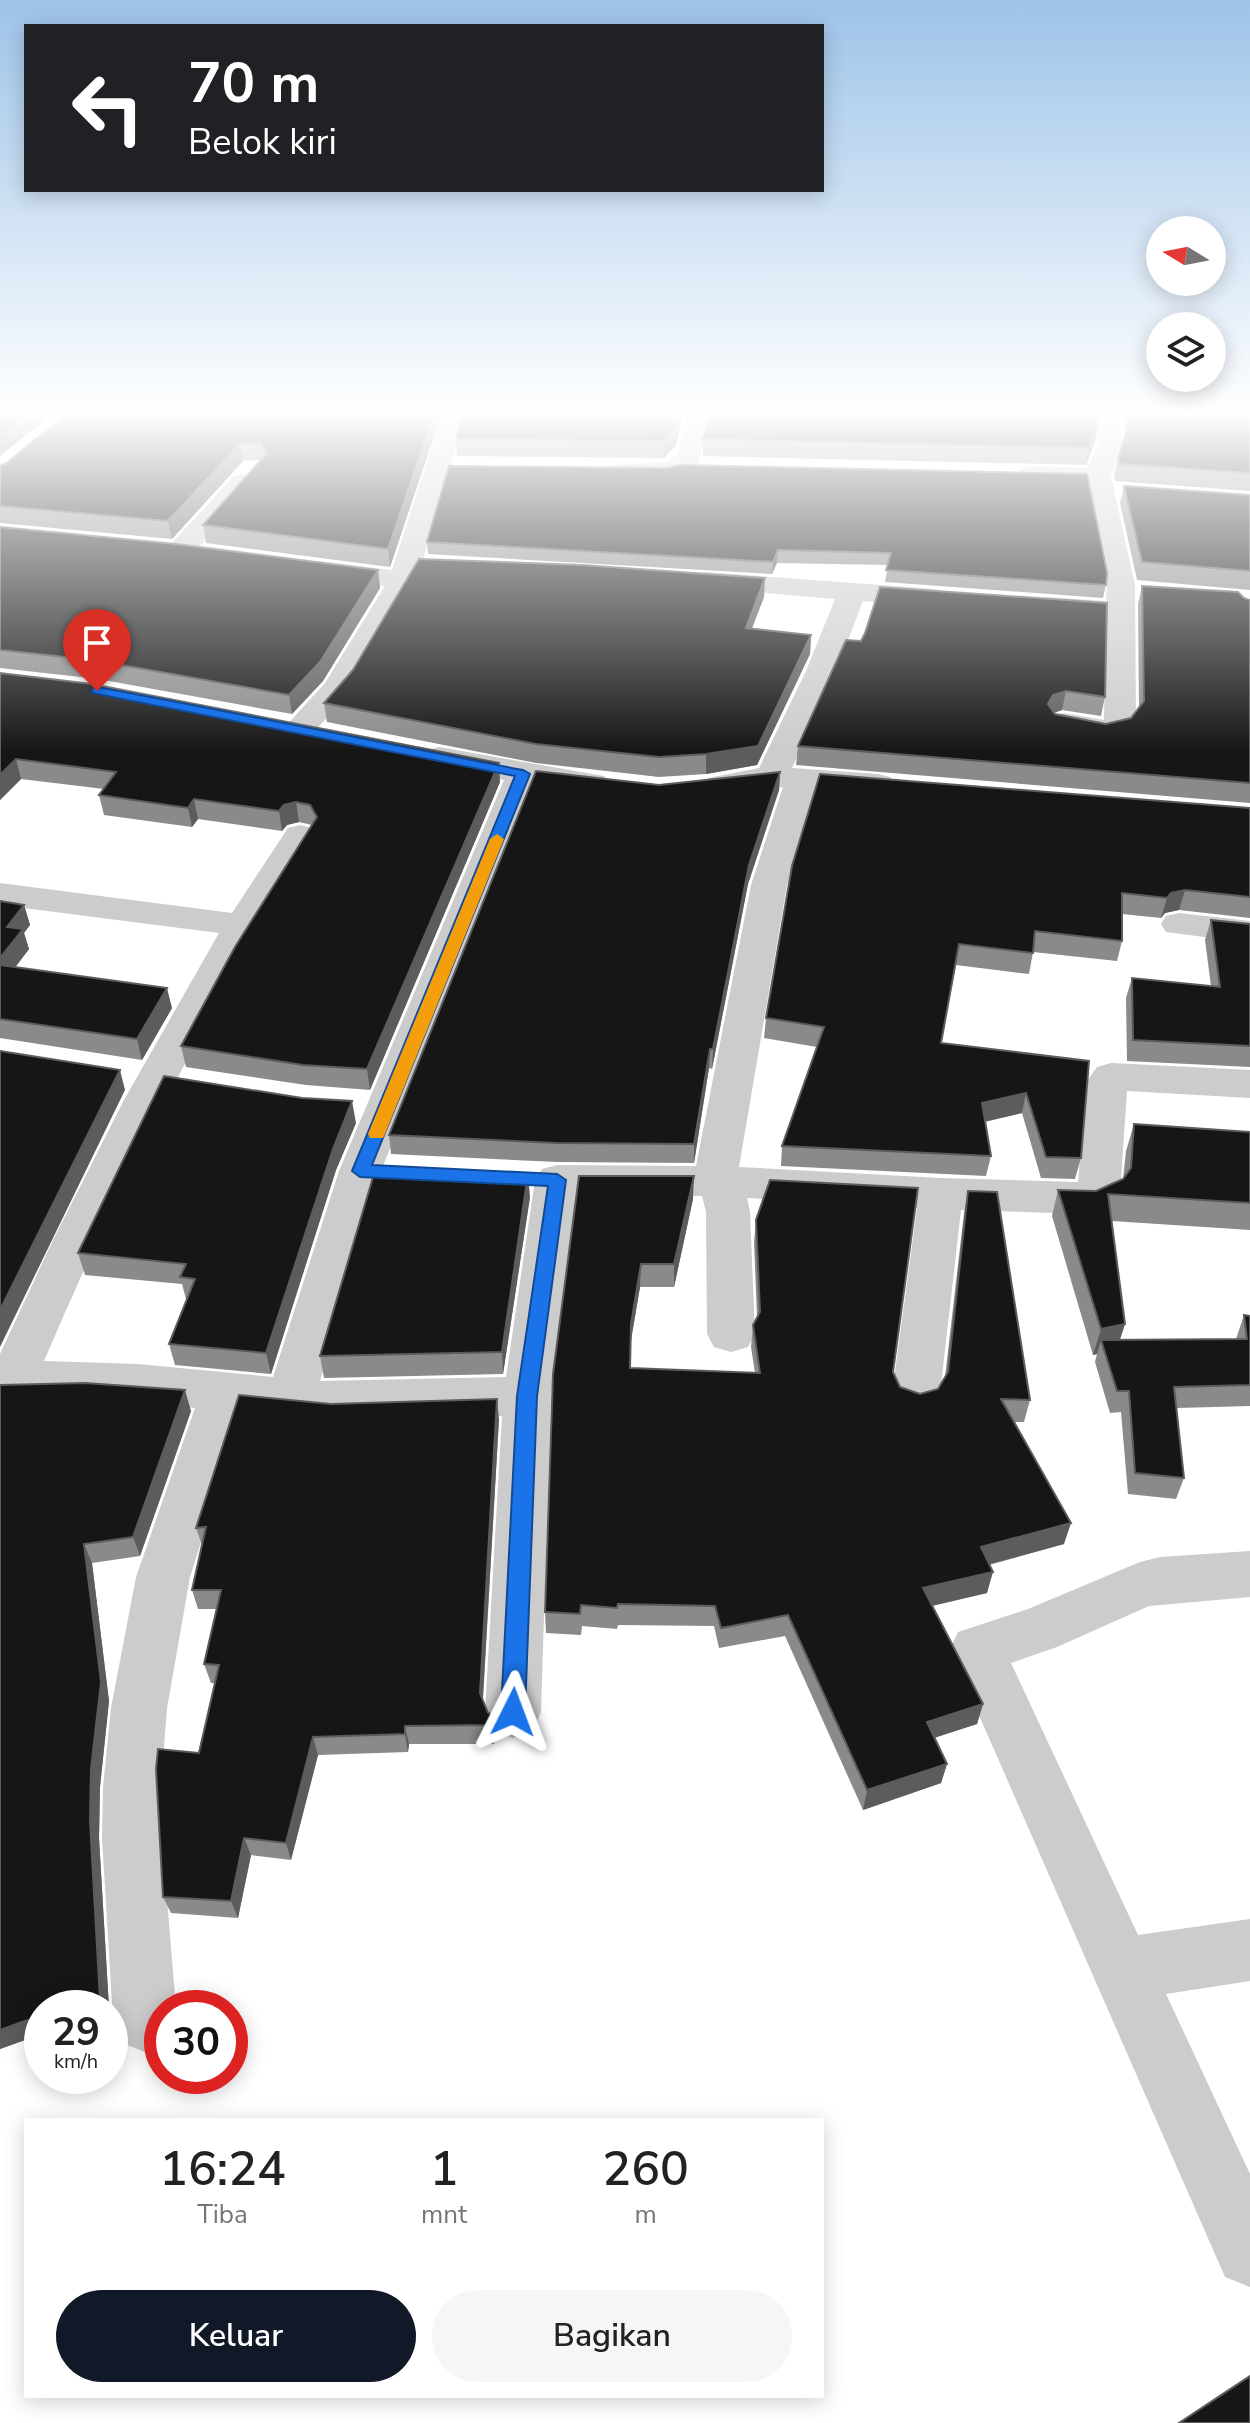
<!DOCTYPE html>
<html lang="id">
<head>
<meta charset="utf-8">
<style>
	:root { --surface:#fff; --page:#f6f6f6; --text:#222; --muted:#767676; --accent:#111827 }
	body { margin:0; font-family:"Nunito Sans",sans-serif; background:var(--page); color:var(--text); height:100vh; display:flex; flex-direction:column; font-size:30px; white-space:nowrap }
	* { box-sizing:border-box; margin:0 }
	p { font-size:26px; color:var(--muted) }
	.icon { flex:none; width:44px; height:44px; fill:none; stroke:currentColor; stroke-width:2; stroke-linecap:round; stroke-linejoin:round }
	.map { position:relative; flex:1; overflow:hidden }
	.details { position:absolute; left:24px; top:2118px; width:800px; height:280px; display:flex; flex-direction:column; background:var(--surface); border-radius:0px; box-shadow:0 4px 20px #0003 }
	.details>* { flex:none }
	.banner { position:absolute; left:24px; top:24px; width:800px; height:168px; border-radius:0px; box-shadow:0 4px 20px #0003; background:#202124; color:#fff; overflow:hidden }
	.needle { width:52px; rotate:280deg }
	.controls { position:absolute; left:1146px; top:216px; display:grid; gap:16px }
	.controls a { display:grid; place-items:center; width:80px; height:80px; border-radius:50%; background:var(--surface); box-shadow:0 4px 20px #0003; font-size:40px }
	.speed { position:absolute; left:24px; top:1990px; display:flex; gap:16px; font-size:40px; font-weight:700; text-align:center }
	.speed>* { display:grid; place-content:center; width:104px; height:104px; border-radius:50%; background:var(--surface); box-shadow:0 4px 20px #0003; line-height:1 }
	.speed small { font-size:20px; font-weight:400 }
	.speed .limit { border:12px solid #d22; background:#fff; color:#111 }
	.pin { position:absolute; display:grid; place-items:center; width:68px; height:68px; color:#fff; margin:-82px -34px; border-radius:50% 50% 50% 0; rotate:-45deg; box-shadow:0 0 8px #0007 }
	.pin .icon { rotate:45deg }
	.me { position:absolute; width:88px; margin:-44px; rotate:3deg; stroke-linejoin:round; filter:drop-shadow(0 0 6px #0008) }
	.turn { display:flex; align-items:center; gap:28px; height:168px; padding:0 32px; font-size:36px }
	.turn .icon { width:104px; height:104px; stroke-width:2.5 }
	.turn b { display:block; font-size:56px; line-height:68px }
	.eta { display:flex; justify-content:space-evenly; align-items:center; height:136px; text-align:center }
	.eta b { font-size:48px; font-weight:600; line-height:56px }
	.primary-button { display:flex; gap:16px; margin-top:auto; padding:16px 32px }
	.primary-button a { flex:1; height:92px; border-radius:48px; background:var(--accent); color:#fff; font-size:32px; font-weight:600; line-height:92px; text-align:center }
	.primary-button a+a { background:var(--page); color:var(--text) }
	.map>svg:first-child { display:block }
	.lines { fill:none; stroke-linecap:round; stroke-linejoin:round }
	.street { fill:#ccc; fill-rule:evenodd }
	.wall { fill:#8a8a8a }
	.shaded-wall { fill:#5c5c5c }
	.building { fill:#161616; stroke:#5c5c5c; stroke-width:2 }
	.route { fill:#1a73e8; stroke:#114b97; stroke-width:2 }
	.slow { fill:#f59e0b }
</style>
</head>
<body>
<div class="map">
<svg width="1250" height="2423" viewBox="0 0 1250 2423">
	<rect width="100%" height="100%" fill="#fff"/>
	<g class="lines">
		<path class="street" d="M443,412h24l-50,168 -69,115 -37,40 -11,3 -11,-3 -5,-7 41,-45 60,-97 -67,-9 -10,-2 -4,-6 4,-6 10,-2 74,9z
			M687,412h24l-13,51c-22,18 -59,19 -85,12l-4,-5 4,-5 52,-3 12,-7z
			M1097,412h24l1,30 -11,34 24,109 1,135 -10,14 -24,6 -50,-10 -5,-7 5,-7 11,-3 41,7 2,-101 -68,-7 -4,-6 4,-6 10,-3 58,4 1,-16 -20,-102 -58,-1 -9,-3 -4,-5 4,-5 9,-3 59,2 10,-26z
			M242,474l9,3 4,5 -4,5 -61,70 -10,2 -10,-2 -4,-6 4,-6 63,-68z
			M705,572l231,17 10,3 4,6 -4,6 -10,3 -73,-6 -27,70 -44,97 86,6 12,3 5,7 -5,7 -12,3 -62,-5 -29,96 -48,282 202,11 137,4 9,-101 10,-14 14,-4 139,7v28l-123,-7 -7,103c-8,14 -17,15 -32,20l-127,-4 -21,184 -7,14 -17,5 -17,-5 -7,-14 25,-186 -170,-10 3,14 5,122 -7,13 -17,5 -17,-5 -7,-13 -1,-122 -4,-16 -125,-1 -26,201 -10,316 -8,18 -20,8 -20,-8 -8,-18 17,-296 -167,5 -93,-9 -52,165 -23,131 -6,79 1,51 14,170h-14v37l-17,7 -23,-9 -9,-23 -11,-182 1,-51 8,-79 25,-131 59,-169 -57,-6 -138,-5v-43l54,-116 70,-138 95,-167 -219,-28v-22l232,30 56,-85 12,-3 12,3 5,7c-106,168 -195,343 -273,526l94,3 135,13 66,-206 165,-391 -77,-16 -4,-7 4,-7 12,-3 165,29 5,7 -5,7 -12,3 -57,-7 -154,385 -61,210 186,-4 29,-197 7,-11 15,-4 139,1 55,-281 32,-98 -63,8 -12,-3 -5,-7 5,-7 51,-10 47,-97 29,-72 -140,-12 -4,-6 4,-6z
			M1179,913l71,8v22l-84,-11 -5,-8 5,-8z
			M1250,1551v46l-101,9 -92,41 -46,16 127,272 112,-16v62l-84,13 84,180v113l-25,-10 -275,-628 8,-17 70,-23 112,-47 20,-5z"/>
	</g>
	<path class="wall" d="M68,412h374l-52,155 -184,-24 -3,-18 57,-65 -17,1 -71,78 -172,-16v-58l5,-1z
		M684,412l-8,33 -12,13 -207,-2 -1,-17z
		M1123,412h127v79l-135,-10 -1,-5 4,-17 7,-22z
		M1098,425l-3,17 -9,23 -383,-9v-17z
		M449,466l657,119 -3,13 -218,-16 3,-17 -111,-2 -5,11 -344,-20 -1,-12z
		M1124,486l126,9v95l-113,-10 -17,-77z
		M0,527l378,43 2,18 -57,93 -31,33 -194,-35 -98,-11z
		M1142,586l108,14v203l-454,-38 2,-19 48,-106 259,57 -4,19 -39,-6 -8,3 1,1 51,10 25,-6 8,-11 -1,-103z
		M764,597l-12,31 59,7 -1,19 -53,111 -51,9 -47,3 -123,-14 -209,-41 -3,-19z
		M0,673l500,109 -130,308 -64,-5 -120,-18 -5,-21 131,-221 -13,-3 -12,3 -5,6 -84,-12 -6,8 -88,-12 -5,-20 5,-6 -83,-10 -21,21z
		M780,772l-1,18 -31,94 -36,185 -3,-1 -15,95 -137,-1 -166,-8 -2,-19 270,-350z
		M1250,808v110l-71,-8 -14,3 -4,5 -39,-4v27l-5,20 -84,-9 -4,22 -73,-9 -15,78 148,18 -8,97 -6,21 -34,-1 -19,-65 -37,9 6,34 -5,20 -205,-10 1,-20 35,-99 -53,-9 2,-20z
		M0,901l24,4 6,20 -6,8 5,16 -14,18 157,41 -30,52 -142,-22z
		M1211,920l39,4v143l-123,-6 -1,-63 6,-20 79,8 -6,-46z
		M356,1123l-20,47 -65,204 -96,-9 -6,-21 18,-45h-1l-4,-15 -97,-9 -7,-22z
		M1134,1124l116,8v98l-138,-9 13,103 -5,16 116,-1 8,-24 6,1v90l-73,2 7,70 -8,21 -48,-5 -7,-82 -11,1 -15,-51 2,-8 -4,1 -41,-139 6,-26 38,1 27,-12 3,-28z
		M968,1191l62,209 -6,22h-10l50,122 -75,21 -2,28 -55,13 51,98 -6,20 -43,13 13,27 -6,19 -78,27 -78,-174 -66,12 -5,-22 -96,-1 -1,4 -35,-3 -1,9 -35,-2 -1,-21 8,-238 140,-175 -19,88h-34l-10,59v22l125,5 -4,-26 2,-22 4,-8 -3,-74 2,-23 137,152 7,15 20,7 18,-5 7,-12 19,-164z
		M530,1197l-27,177 -179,4 -4,-22z
		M0,1385l191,26 -51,145 -48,7 17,138 -9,86 -1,51 10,170h-67l-9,29 -33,12z
		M499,1419l-16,281 5,13 5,2 2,19 -1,10h-85l-1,8 -90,3 -27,105 -40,-5 -13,63 -67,-5 -8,-16 52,-214h-4l-7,-19 13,-55h-19l-6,-19 10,-45 -6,-17z"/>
	<path class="shaded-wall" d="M30,412h25l-55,44v-20z
		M435,412h7l-52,155 -2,-18z
		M681,412h3l-8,33 -12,13v-17z
		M1098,425l-3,17 -9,23 3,-17z
		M240,444l3,17 -71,78 -4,-18z
		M778,550l-1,13 -5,11 1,-12z
		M378,570l2,18 -57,93 -31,33 -3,-19z
		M765,578l-1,19 -19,49 1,-18z
		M811,635l-1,19 -53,111 -51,9v-20z
		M1066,691l-4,19 -12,4 -2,-10 5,-9z
		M16,759l5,20 -21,21v-25z
		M499,763l1,19 -130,308 -3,-21z
		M780,772l-1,18 -31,94 -36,185 1,-20 36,-184z
		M194,799l4,20 -6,8 -4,-19z
		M296,802l3,20 -12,3 -5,6 -3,-20 5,-6z
		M1185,890l-6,20 -14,3 -4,5 6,-20 4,-5z
		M24,905l6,20 -6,8 5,16 -27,36 -2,-6v-21l7,-31z
		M167,988l5,20 -30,52 -5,-21z
		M710,1049l-1,19 -15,95v-19z
		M120,1070l5,20 -125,257v-37z
		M1026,1093l-4,20 -44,10 4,-20z
		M352,1101l4,22 -20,47 -65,204 -5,-21 67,-204z
		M528,1174l2,23 -27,177 -1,-22z
		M694,1176l-1,23 -19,88v-23z
		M641,1264l-1,23 -10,59 1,-22z
		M1125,1324l-9,26 -15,-10 -4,14 -4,1 8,-26z
		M185,1390l6,21 -51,145 -7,-19z
		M497,1399l2,20 -17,293 -2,-19z
		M1071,1523l-7,21 -89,24 6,-21z
		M84,1544l8,19 17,138 -9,86 -1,51 10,170h-37l18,-187z
		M993,1572l-6,21 -69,16 5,-21z
		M983,1704l-6,20 -55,18 5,-20z
		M493,1715l2,19 -1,10 -2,-19z
		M405,1726l4,18 -1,8 -3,-18z
		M313,1737l5,18 -27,105 -5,-17z
		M947,1764l-6,19 -78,27 4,-20z
		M244,1838l7,17 -13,63 -7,-17z
		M42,2016v18l-42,15v-19l22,-8z"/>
	<path class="building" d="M0,412h30l-30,24z
		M68,412h367l-47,137 -185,-24 64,-72 -7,-10 -20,1 -72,77 -168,-15v-41l5,-1z
		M463,412h218l-5,16 -12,13 -208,-2z
		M710,412h388v13l-9,23 -386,-9z
		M1128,412h122v61l-131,-9 -1,-5 10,-34z
		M680,465l407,9 20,99 -1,12 -220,-15 5,-17 -113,-3 -5,12 -346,-20 22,-76 219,2z
		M1124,486l126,9v76l-108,-9z
		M0,527l176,17 202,26 -58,92 -31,33 -196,-35 -93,-10z
		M419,559l163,6 183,13 -19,50 65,7 -53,111 -52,8 -47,3 -123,-13 -212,-41 29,-33z
		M1142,586l96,6 6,6 6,2v183l-452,-37 48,-106 15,1 4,-8 15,-46 227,16 -2,94 -39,-6 -13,4 -5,9 7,10 51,10 25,-6 13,-17z
		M0,673l92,11 407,79 -132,306 -64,-4 -122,-19 54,-99 82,-130 -7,-12 -14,-3 -12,3 -5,6 -85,-12 -6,9 -89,-13 17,-23 -100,-13 -16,16z
		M536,771l123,14 121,-13 -31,93 -36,184h-3l-16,95 -138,-1 -167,-8z
		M820,774l430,34v89l-65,-7 -14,3 -4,5 -45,-5v48l-87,-10 -2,22 -74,-9 -18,99 148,18 -8,97 -35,-1 -20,-64 -44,10 9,53 -209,-10 42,-119 -58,-9 26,-152z
		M0,901l24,4 -17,22 16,2 -23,29z
		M1211,920l39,4v122l-117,-6 -1,-62 88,9z
		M0,965l167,23 -30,51 -137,-20z
		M0,1051l120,19 -120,240z
		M164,1076l138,22 50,3 -19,48 -67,204 -97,-9 26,-65 -15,-2 6,-13 -108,-11z
		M1134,1124l116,8v71l-142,-9 17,130 -24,5 -43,-139 38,1 27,-12 8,-11z
		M376,1167l152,7 -26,178 -182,4z
		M579,1176h115l-20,88h-33l-10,60 -1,44 130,5 -7,-48 7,-13 -4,-92 14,-40 148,8 -25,184 7,15 20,7 18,-5 10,-17 20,-181 29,1 33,208 -29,-1 70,124 -90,24 12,25 -70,16 60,116 -56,18 20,42 -80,26 -79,-175 -67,13 -6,-22 -97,-2 -1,4 -36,-3 -1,9 -35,-2 8,-238z
		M1244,1315l6,1v69l-76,2 10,91 -49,-5 -6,-82h-12l-16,-51 146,-1z
		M85,1383l100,7 -52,147 -49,7 17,138 -10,87 -1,52 10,179 -28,8h-30v8l-20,6 -22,8v-645z
		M239,1395l92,9 166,-5 -17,294 8,20 5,2 -1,10 -87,1v8l-92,3 -27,106 -42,-5 -13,63 -68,-4 -7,-128 2,-20 41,4 20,-88 -15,-1 17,-74h-29l14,-63 -10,1z
		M1250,2376v47h-71z"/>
	<linearGradient id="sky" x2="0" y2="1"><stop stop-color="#9dc3e8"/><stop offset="0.55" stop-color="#fff"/><stop offset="1" stop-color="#fff" stop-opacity="0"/></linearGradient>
	<rect width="1250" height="751" fill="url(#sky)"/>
	<path class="route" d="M97,687c143,26 283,56 426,83l7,4 -158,391 185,9 9,6 -29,216 -12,316 -4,7 -8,4 -8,-4 -4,-7 16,-316 31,-210 -188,-9 -8,-6 163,-395 -423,-83v-5z"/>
	<path class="slow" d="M497,834l7,5 -119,295 -2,4h-13l-2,-4 122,-295z"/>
</svg>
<div class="controls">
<a><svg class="needle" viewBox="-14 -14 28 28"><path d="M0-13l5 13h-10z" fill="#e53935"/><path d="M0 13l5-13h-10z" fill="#767676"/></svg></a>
<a><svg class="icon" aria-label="layers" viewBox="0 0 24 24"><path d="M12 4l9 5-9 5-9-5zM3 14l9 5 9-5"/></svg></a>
</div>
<div class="speed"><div>29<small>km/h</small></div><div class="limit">30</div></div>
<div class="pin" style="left:97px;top:691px;background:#d93025"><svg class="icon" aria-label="arrive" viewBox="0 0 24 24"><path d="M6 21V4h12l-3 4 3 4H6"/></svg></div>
<svg class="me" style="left:513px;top:1712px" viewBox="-20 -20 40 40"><path d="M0-17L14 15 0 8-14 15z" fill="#1a73e8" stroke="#fff" stroke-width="4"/></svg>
<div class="banner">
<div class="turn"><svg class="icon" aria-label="left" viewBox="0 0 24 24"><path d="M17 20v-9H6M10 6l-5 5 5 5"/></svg><div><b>70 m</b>Belok kiri</div></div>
</div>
<section class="details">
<div class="eta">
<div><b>16:24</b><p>Tiba</p></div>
<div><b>1</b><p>mnt</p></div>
<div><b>260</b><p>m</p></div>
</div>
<div class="primary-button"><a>Keluar</a><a>Bagikan</a></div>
</section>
</div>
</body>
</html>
